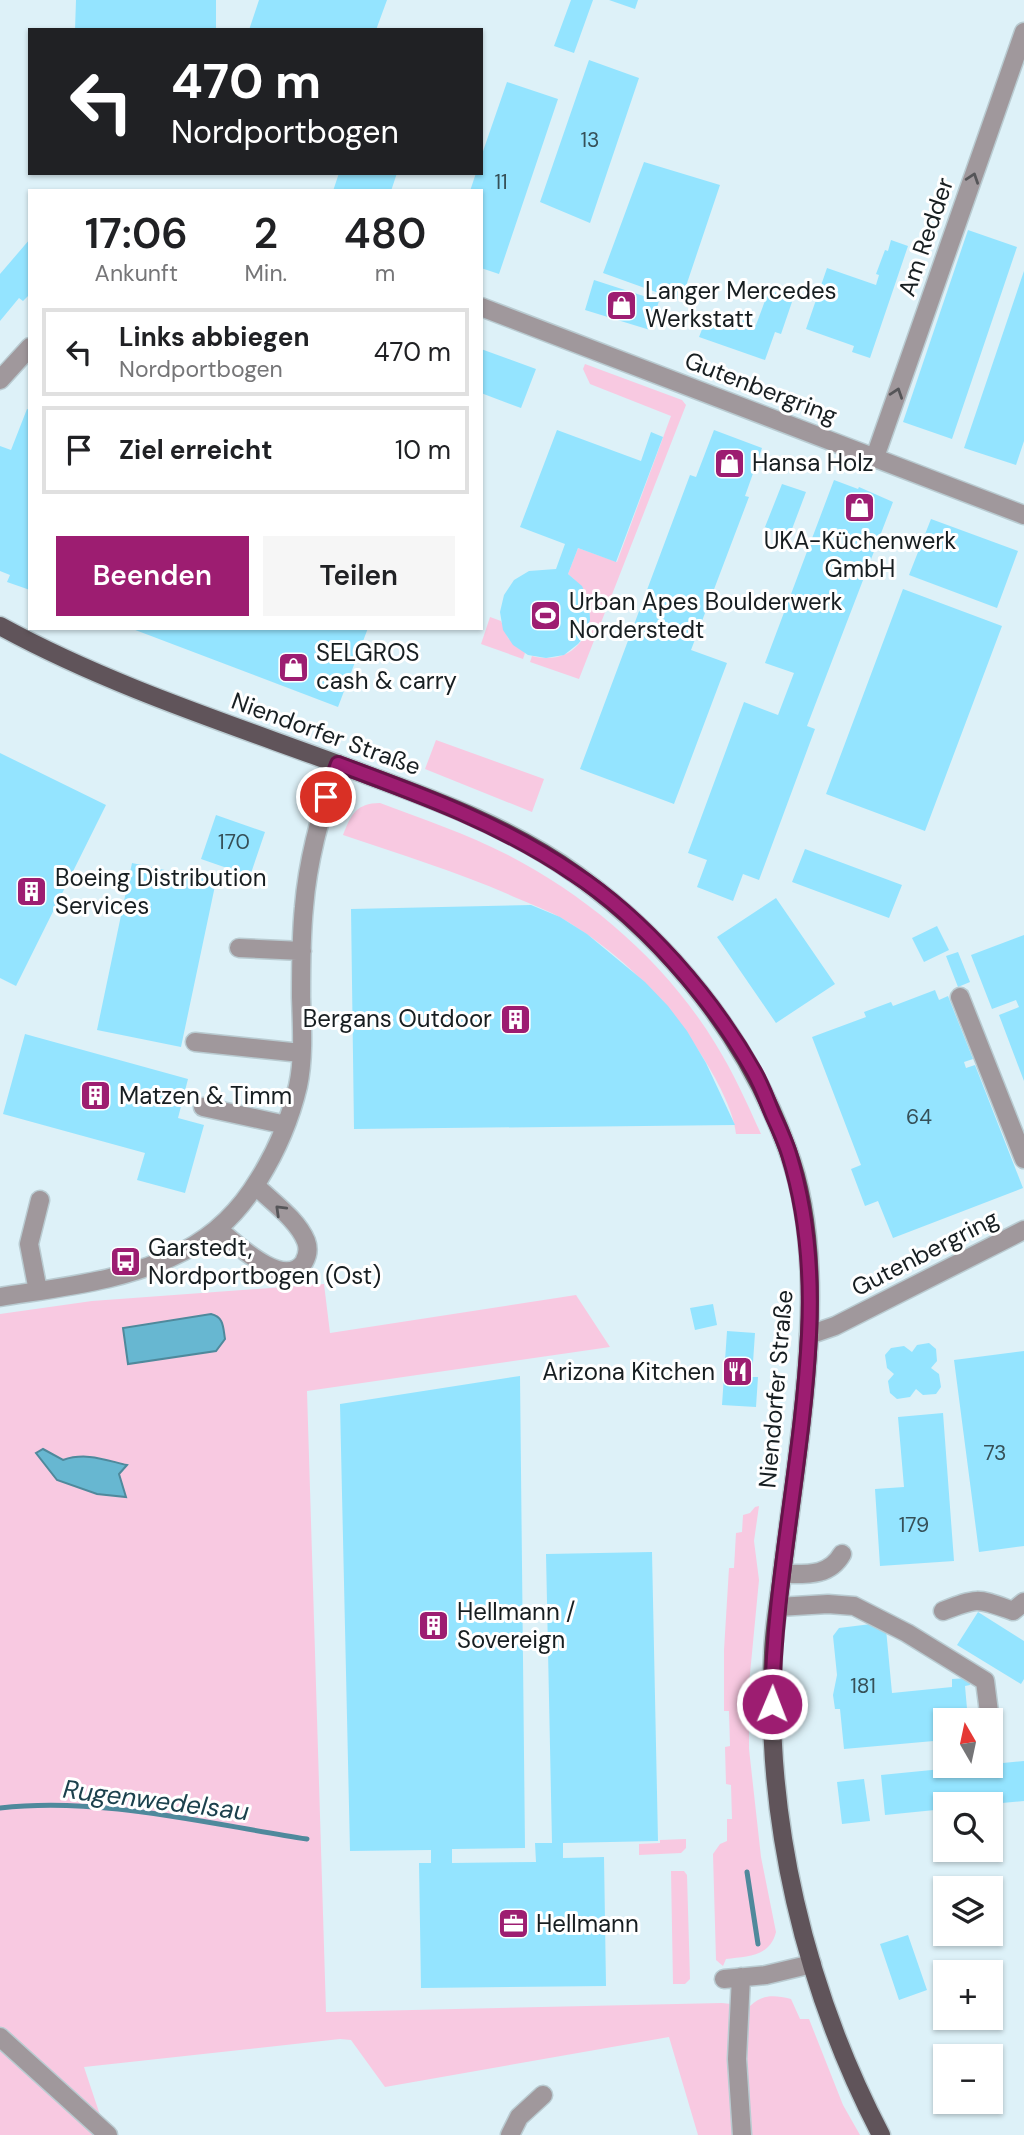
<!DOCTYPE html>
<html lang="de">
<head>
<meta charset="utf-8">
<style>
	:root { --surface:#fff; --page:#f6f6f6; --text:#202124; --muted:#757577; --line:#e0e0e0; --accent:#9d1d71 }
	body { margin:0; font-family:"DM Sans",sans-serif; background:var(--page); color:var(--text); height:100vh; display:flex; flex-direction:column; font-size:26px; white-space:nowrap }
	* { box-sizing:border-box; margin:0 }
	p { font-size:23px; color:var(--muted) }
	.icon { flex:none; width:38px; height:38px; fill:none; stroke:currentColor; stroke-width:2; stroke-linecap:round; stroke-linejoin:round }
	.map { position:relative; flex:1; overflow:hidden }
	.side { position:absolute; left:28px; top:189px; width:455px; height:441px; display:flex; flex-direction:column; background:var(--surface); border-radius:0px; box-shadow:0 2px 5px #0004 }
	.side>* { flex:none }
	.top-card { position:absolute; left:28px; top:28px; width:455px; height:147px; border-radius:0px; box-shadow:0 2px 5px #0004; background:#202124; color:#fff; overflow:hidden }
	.needle { width:46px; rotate:351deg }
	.buttons { position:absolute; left:933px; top:1708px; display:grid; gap:14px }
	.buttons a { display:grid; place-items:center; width:70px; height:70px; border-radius:0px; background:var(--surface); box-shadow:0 2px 5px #0004; font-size:35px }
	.pin { position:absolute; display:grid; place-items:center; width:60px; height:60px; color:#fff; margin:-30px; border:4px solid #fff; border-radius:50%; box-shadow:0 2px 7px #0007 }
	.me { position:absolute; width:77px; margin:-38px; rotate:1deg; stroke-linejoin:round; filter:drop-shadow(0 0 5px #0008) }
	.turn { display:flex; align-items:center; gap:24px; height:147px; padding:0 28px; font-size:32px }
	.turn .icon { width:91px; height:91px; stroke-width:2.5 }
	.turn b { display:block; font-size:49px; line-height:60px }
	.eta { display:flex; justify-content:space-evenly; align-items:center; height:119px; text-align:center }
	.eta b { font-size:42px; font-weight:600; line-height:49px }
	.cta { display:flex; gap:14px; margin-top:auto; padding:14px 28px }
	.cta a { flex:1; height:80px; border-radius:0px; background:var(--accent); color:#fff; font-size:28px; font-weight:600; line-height:80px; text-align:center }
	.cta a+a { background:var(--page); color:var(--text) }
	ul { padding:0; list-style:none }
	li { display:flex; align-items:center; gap:21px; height:88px; margin:0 14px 10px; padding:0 14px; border:4px solid var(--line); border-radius:0px }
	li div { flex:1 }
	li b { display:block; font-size:26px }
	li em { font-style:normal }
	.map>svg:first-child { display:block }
	.green { fill:#f8c9e1; fill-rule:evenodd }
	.water { fill:#67b7d1; stroke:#4f899c; stroke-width:2 }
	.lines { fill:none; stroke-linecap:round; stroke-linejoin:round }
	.stream { stroke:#4f899c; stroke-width:5 }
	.building { fill:#94e4ff }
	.minor-casing { stroke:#b9cbd1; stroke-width:21 }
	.major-casing { stroke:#b9cbd1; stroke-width:21 }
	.minor { stroke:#a0989c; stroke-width:18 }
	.major { stroke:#60545a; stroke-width:18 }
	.oneway { stroke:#555558 }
	.route-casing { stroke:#661349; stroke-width:18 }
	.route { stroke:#9d1d71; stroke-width:12 }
	.labels { text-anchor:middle; stroke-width:6; stroke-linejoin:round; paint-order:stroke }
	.number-label { font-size:21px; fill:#365058 }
	.street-label { font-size:24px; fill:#171e21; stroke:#fff }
	.poi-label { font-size:24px; fill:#171e21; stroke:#fff; text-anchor:start }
	.water-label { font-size:26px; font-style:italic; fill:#1c414d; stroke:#fff }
</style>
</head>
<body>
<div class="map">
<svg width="1024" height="2135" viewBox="0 0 1024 2135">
	<rect width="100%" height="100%" fill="#ddf1f8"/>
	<path class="green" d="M585,364l97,36 4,5 -107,274 -49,-17 2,-6c54,14 78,-50 36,-82l10,-26 39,14 54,-146 -81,-32 -7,-15z
		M490,617l11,4 7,17 17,15 -2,6 -42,-15z
		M436,740l108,39 -12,33 -107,-43z
		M380,803c43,16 87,31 128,52 83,43 158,108 207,188 18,29 32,60 46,91h-25c-2,-23 -21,-58 -34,-78 -34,-56 -83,-104 -139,-137 -14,-8 -30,-14 -44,-20 -58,-26 -117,-44 -176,-64 8,-20 13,-32 37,-32z
		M324,1284l6,49 246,-38 34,52 -303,44 19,621 396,-9 28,3c13,-12 24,-11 41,-7l9,20h9l34,86 17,30h-162l-29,-98 -284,50 -34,-47 -11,-1 -256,28 18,54 -102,-92v-715l92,-13zM43,1449l20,11c21,-8 43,-2 63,6l-7,8 -61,6z
		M759,1506l-5,35 5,39 -10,104v65l12,108 15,75c-6,25 -29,24 -50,27l-3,7 -7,-6 -3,-106 7,-10 7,-3v-22h5l-1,-34 -5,-1 -1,-37 5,-1 -1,-35h-5v-61l5,-82h5l2,-35 6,-1 1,-17 7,-2 5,-6z
		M686,1839v9l-5,5 -42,2v-11l21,-1v-3z
		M671,1871h13l3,4 3,104 -5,5h-12z
		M0,2045l99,90h-99z"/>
	<path class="water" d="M211,1314c13,3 12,13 14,25l-9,12 -88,13 -5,-36z
		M43,1449l20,11c23,-8 42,0 64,5l-8,9 7,23 -29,-3 -40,-14 -21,-27z"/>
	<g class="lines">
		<path class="stream" d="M0,1808c99,-12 208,16 307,31
			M747,1872l11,72"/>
	</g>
	<path class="building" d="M76,0h140v30h-141z
		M259,0h128l-11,30h-127z
		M571,0h22l-19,53 -20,-7z
		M609,0h29l-3,9z
		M589,60l50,18 -49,145 -50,-21z
		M507,82l51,17 -59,175 -18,-6v-77h-11l6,-18h5v-16z
		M644,162l76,23 -39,116 -78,-28z
		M339,173h58l-6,18h-58z
		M968,230l49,17 -65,192 -49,-17z
		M30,239v55l-7,7 -4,-3 -19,23v-47z
		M891,240l17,6 -38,112 -18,-6 2,-6 -48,-17 21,-61 49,17 3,-10 -3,-1 9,-24 3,1z
		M1024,271v170l-8,24 -52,-17z
		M594,280l65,21 -9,29 -65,-20z
		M769,290l24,9 -12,35 -6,-2 -10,28 -66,-23 9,-23 6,2 2,-6 40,15z
		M481,349l55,20 -15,39 -40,-15z
		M27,409l3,1v180l-23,-8 3,-7 -10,-4v-125l11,4z
		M557,430l84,31 10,-29 12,5 -47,125 -38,-14 -10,26 14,12 7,16 1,18 -6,17 -6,7 -14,11 -18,3 -18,-3 -15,-10 -10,-15 -3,-18 4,-17 10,-15 15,-9 27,-2 9,-25 -45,-17z
		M714,430l48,18 -17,48 4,1 -58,153 36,13 -53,141 -94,-35 110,-294 6,2z
		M834,480l24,9 1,-2 34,15 -86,224 8,3 -56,151 -16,-6 -10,27 -36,-14 10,-27 -19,-7 56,-151 34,13 16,-42 -29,-10z
		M782,484l24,8 -17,45 -24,-10z
		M931,519l87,32 -21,57 -88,-33z
		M903,589l99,37 -77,205 -99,-37z
		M130,628h238l-30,79z
		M0,753l106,52 -90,181 -16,-8z
		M216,815l49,17 -15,44 -49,-17z
		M805,849l97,36 -13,33 -97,-36z
		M132,863l84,18 -35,166 -84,-17z
		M776,898l59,86 -59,39 -59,-86z
		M531,905l29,12 27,17 58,48 23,24 19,25 19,32 29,62 -381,4 -3,-220z
		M937,926l12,24 -25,12 -12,-24z
		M1024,935v146l-25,-66 20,-8 -3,-7 -24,9 -21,-54z
		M958,952l12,30 -12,5 -12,-31z
		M935,990l4,10 9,-4 25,63 -9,3 2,6 9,-3 48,123 -130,50 -15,-37 -13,5 -14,-37 10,-4 -49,-128 54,-20 -2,-5 27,-10 2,4z
		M25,1034l163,45 -10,39 26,7 -19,68 -48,-13 8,-27 -142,-39z
		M713,1304l4,21 -22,5 -5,-22z
		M727,1331l28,2 -3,44h6l-2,30 -34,-2z
		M929,1343l7,6 1,12 -6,7 8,6 2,13 -5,7 -13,1 -7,-6 -6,8 -13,2 -7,-6 -2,-12 6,-7 -7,-6 -2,-13 6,-7 13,-2 8,6 5,-7z
		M1024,1351v195l-45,6 -25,-192z
		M520,1376l5,472 -73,1v14l84,-1 -1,-19h17l-6,-289 106,-2 6,289 -95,2v15l41,-1 2,129 -185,2 -2,-125h12v-13l-81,1 -10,-447z
		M943,1413l11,148 -74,5 -5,-77 29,-2 -6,-70z
		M978,1612l46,29v38l-3,5 -64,-39z
		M879,1623l7,6 6,64 60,-6v-8l17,-1 1,7 -5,1 3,34h-23v20l-101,9 -4,-40h-5l-2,-14 4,-20 -4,-39 6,-8z
		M1024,1761v40l-33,3h-46v5l-60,6 -4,-40z
		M864,1779l6,42 -28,3 -5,-42z
		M908,1935l19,55 -28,10 -19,-56z"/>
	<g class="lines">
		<defs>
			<path id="minor" d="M481,307l543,208
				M0,380l30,-33
				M875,457l149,-425
				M239,948l63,3
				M960,997l64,162
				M195,1042l106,11
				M203,1107l83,18
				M218,1229c16,13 67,63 86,33 4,-7 5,-13 2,-21 -9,-22 -34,-39 -51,-56
				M38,1291l-9,-47 11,-44
				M0,1297c62,-10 127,-16 184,-46 31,-16 57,-42 75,-72 18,-29 31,-59 39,-93 6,-28 4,-60 3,-89 0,-30 0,-61 3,-90 4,-50 17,-96 34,-143
				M809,1335l26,-9 189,-96
				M782,1574c24,0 47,3 60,-20
				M778,1607l50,-3 26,2 53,27 78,48 5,39
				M943,1611c36,-14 34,-13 70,0l11,-9
				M741,1977l-4,82 5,76
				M724,1979l42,-4 46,-11
				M0,2037l108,98
				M510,2135l9,-18 24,-22"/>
			<path id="major" d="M0,626c117,64 246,103 370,150 71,26 145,54 207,99 94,68 170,163 210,273 22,57 25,127 22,187 -4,80 -17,159 -27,239 -3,26 -8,53 -9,79 -9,165 32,336 108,482"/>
		</defs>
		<use href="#minor" class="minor-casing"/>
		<use href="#major" class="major-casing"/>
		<use href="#minor" class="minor"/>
		<use href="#major" class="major"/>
	</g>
	<defs><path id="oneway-chevron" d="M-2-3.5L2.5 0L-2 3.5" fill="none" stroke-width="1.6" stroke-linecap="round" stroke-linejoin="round" transform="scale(1.75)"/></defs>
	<g class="oneway">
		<use href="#oneway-chevron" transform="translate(973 178) rotate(-71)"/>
		<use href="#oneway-chevron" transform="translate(897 393) rotate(-71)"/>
		<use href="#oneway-chevron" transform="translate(280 1210) rotate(-136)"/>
	</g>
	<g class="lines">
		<defs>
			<path id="route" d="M326,797l12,-33c81,30 163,60 235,109 71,46 140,126 181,199 8,14 13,29 19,43 6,13 12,26 16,39 18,58 23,120 20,181 -6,124 -35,245 -37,369"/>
		</defs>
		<use href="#route" class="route-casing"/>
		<use href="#route" class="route"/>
	</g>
	<defs>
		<symbol id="shop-square" viewBox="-11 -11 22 22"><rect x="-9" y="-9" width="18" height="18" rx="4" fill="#9d1d71" stroke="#fff"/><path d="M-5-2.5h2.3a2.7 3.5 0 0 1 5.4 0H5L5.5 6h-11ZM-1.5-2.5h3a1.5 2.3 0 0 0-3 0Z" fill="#fff"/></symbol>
		<symbol id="stadium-square" viewBox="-11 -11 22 22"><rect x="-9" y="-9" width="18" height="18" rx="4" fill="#9d1d71" stroke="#fff"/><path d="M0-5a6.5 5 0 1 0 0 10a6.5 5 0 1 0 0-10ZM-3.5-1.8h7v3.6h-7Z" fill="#fff"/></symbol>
		<symbol id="building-square" viewBox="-11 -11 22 22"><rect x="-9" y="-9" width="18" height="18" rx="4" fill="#9d1d71" stroke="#fff"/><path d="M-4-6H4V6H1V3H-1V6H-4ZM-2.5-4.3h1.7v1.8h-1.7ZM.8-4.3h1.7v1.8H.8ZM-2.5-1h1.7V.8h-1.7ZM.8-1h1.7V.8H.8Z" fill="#fff"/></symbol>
		<symbol id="bus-square" viewBox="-11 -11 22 22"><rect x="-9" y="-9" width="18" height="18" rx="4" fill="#9d1d71" stroke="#fff"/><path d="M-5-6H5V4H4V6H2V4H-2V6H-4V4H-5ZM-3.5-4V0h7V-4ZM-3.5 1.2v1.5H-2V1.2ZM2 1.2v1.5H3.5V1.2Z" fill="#fff"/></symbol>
		<symbol id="restaurant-square" viewBox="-11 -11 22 22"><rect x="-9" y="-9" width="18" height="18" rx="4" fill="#9d1d71" stroke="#fff"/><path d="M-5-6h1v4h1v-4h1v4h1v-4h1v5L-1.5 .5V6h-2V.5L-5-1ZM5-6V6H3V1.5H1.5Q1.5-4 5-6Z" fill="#fff"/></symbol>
		<symbol id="office-square" viewBox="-11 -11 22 22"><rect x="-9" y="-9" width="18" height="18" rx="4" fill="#9d1d71" stroke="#fff"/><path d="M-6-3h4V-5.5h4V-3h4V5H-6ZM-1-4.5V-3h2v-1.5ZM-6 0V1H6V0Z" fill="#fff"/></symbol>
	</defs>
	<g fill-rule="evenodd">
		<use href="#shop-square" x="604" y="288" width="35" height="35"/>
		<use href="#shop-square" x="712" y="446" width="35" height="35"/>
		<use href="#shop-square" x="842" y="490" width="35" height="35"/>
		<use href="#stadium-square" x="528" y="598" width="35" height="35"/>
		<use href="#shop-square" x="276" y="650" width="35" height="35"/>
		<use href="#building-square" x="14" y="874" width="35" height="35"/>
		<use href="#building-square" x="498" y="1002" width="35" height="35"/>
		<use href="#building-square" x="78" y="1078" width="35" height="35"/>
		<use href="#bus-square" x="108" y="1244" width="35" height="35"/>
		<use href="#restaurant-square" x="720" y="1354" width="35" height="35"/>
		<use href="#building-square" x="416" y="1608" width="35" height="35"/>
		<use href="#office-square" x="496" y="1906" width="35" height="35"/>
	</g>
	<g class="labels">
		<g class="number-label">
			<text x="590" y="147">13</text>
			<text x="501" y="189">11</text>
			<text x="234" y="849">170</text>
			<text x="919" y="1124">64</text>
			<text x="995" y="1460">73</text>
			<text x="914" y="1532">179</text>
			<text x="863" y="1693">181</text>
		</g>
		<g class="street-label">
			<text transform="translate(926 237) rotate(-71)" y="8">Am Redder</text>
			<text transform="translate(761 388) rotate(21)" y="8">Gutenbergring</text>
			<text transform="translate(326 734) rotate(20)" y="8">Niendorfer Straße</text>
			<text transform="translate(925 1253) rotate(-27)" y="8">Gutenbergring</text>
			<text transform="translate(776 1389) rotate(-85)" y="8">Niendorfer Straße</text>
		</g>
		<g class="poi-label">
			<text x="645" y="299">Langer Mercedes<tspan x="645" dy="28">Werkstatt</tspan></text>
			<text x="752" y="471">Hansa Holz</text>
			<text x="860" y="549" text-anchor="middle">UKA-Küchenwerk<tspan x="860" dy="28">GmbH</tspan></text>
			<text x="569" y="610">Urban Apes Boulderwerk<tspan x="569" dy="28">Norderstedt</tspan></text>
			<text x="316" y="661">SELGROS<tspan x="316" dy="28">cash &amp; carry</tspan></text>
			<text x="55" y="886">Boeing Distribution<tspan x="55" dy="28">Services</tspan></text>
			<text x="492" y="1027" text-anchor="end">Bergans Outdoor</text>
			<text x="119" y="1104">Matzen &amp; Timm</text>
			<text x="148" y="1256">Garstedt,<tspan x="148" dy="28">Nordportbogen (Ost)</tspan></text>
			<text x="715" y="1380" text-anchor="end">Arizona Kitchen</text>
			<text x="457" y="1620">Hellmann /<tspan x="457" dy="28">Sovereign</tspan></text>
			<text x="536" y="1932">Hellmann</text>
		</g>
		<g class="water-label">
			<text transform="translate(156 1800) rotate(7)" y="9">Rugenwedelsau</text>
		</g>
	</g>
</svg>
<div class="buttons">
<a><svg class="needle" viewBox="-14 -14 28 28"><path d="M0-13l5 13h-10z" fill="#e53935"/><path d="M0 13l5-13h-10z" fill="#757577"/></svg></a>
<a><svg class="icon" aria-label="search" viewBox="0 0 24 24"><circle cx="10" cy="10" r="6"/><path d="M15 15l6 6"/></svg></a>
<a><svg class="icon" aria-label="layers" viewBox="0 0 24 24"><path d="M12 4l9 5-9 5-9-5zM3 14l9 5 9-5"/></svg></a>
<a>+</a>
<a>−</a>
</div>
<div class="pin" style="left:326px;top:797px;background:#d93025"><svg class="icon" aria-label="arrive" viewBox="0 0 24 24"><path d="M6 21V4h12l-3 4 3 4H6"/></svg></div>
<svg class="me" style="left:772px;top:1704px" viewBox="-20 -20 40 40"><circle r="17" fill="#9d1d71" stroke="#fff" stroke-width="3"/><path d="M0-11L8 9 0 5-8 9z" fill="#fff"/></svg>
<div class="top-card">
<div class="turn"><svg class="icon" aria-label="left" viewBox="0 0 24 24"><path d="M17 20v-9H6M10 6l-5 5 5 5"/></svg><div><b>470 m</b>Nordportbogen</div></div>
</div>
<section class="side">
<div class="eta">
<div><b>17:06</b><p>Ankunft</p></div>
<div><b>2</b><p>Min.</p></div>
<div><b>480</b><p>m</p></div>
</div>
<ul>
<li><svg class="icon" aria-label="left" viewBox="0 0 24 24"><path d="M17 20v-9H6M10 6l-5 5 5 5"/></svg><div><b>Links abbiegen</b><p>Nordportbogen</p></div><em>470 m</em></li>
<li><svg class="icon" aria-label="arrive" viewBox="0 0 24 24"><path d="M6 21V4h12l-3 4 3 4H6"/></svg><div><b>Ziel erreicht</b></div><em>10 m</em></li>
</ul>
<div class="cta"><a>Beenden</a><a>Teilen</a></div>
</section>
</div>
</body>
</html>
